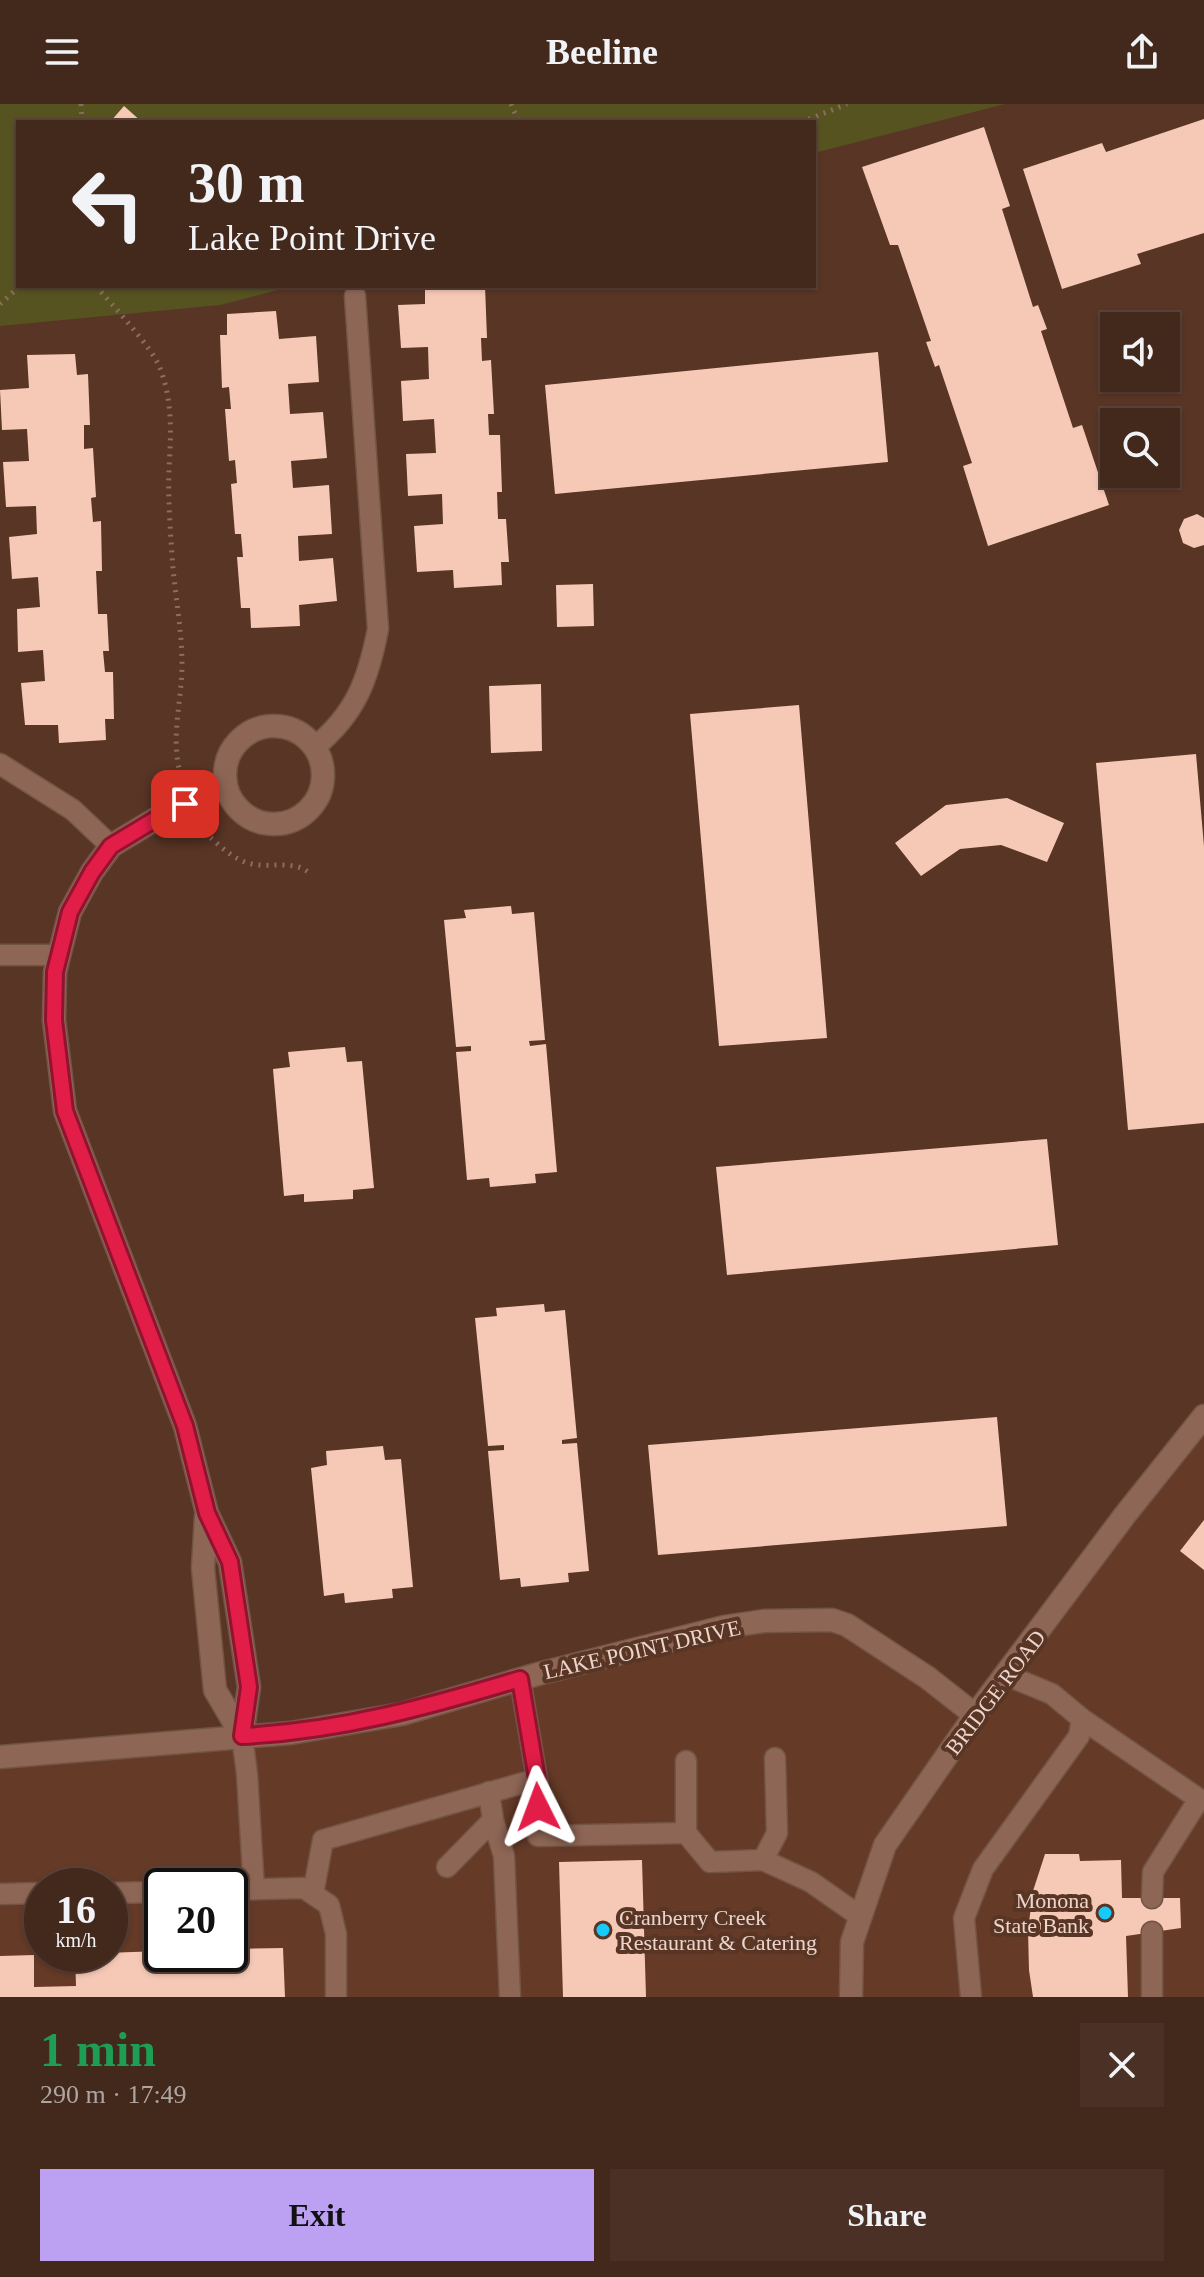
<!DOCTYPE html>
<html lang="en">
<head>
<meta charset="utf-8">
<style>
	:root { --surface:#43281c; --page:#4a3025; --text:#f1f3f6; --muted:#afa6a3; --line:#5b443b; --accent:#bca0f2 }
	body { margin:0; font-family:"Times New Roman",serif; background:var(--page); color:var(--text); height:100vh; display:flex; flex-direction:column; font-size:30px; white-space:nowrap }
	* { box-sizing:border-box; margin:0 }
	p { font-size:26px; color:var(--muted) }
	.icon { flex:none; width:44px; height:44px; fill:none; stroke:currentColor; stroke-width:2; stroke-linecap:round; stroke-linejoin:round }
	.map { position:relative; height:1893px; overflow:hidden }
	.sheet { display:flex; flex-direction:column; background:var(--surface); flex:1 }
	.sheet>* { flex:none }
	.guide { position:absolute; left:16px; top:16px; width:800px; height:168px; border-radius:0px; box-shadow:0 2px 6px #0004,0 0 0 2px var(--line); background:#43281c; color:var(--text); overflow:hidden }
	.controls { position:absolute; left:1100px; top:208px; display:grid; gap:16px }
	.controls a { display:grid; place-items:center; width:80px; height:80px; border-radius:0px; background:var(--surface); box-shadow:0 2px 6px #0004,0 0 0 2px var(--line); font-size:40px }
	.speed { position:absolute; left:24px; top:1764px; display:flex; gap:16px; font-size:40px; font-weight:700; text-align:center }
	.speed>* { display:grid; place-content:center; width:104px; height:104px; border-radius:50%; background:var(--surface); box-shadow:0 2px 6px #0004,0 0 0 2px var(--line); line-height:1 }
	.speed small { font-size:20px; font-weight:400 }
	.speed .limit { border:4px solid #111; border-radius:12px; background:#fff; color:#111 }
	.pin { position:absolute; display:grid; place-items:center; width:68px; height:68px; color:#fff; margin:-34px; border-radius:16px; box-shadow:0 4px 12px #0006 }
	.me { position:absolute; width:88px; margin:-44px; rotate:357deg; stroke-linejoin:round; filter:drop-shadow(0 0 6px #0008) }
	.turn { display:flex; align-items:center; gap:28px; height:168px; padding:0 40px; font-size:36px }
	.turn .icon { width:104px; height:104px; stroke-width:2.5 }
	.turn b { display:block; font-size:56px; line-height:68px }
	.round { display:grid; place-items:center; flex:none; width:84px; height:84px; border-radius:0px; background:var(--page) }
	.summary { display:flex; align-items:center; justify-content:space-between; height:136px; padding:0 40px }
	h1 { font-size:48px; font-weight:600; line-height:60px; color:#1e9e55 }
	.cta { display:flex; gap:16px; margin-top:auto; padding:16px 40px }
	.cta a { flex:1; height:92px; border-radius:0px; background:var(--accent); color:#111; font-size:32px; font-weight:600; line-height:92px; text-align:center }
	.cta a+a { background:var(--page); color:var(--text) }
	header { display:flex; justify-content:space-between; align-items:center; height:104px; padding:0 40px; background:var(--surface); font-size:36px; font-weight:600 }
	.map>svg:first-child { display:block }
	.built { fill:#653a27; fill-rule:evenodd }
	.green { fill:#575321 }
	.building { fill:#f6c9b6 }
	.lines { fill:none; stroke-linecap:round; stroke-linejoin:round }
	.service-casing { stroke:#725445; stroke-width:23 }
	.minor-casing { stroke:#725445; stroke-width:25 }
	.tertiary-casing { stroke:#725445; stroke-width:25 }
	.path { stroke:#8c6d5f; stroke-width:5; stroke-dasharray:2 6; stroke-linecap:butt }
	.service { stroke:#8e6655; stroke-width:20 }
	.minor { stroke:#8e6655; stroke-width:22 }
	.tertiary { stroke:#8e6655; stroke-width:22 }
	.route-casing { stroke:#92132f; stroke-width:20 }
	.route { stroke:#e11d48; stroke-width:14 }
	.poi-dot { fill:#16cafb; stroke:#593525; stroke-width:3 }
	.labels { text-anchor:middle; stroke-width:8; stroke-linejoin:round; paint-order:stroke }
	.street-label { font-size:22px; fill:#ecd5cb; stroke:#593525 }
	.poi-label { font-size:22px; fill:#ecd5cb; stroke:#593525; text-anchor:end }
</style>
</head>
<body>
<header><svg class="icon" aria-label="menu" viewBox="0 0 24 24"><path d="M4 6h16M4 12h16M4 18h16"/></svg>Beeline<svg class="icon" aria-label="share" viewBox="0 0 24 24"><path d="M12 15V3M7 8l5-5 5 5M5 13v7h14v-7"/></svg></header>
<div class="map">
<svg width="1204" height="1893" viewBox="0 0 1204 1893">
	<rect width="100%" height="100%" fill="#593525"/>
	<path class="built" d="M1204,1312v581h-1204v-240l291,-24 433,-106 108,-7 143,95zM42,1782h68v68h-68zM162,1782h68v68h-68z"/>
	<path class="green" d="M0,0h1005l-191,49v-31h-796v164h275l-73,19 -220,21z"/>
	<path class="building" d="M124,2l18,16h-32z
		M1204,15v114l-67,21 4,10 -79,25 -39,-120 79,-26 4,9z
		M984,23l26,79 -8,3 31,98 5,-2 9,24 -6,2 32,97 9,-3 27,80 -121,41 -25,-80 9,-3 -33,-98 -4,2 -9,-25 5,-1 -33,-96h-8l-28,-78z
		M425,182h60l2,52h-6l1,23 9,-1 3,54h-6l1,21h11l2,57h-5l1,27h8l3,43h-8l1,23 -48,3 -1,-18 -36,2 -3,-46 29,-2 -1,-30 -34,2 -2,-42 30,-1 -2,-34 -31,2 -2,-40 28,-2 -1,-32 -27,1 -3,-43 27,-1z
		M276,207l3,28 37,-3 3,46 -31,2 2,30 33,-2 4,46 -36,3 2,27 36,-3 3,49 -34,2 1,25 34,-3 4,43 -38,4 1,21 -49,2 -1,-20h-9l-4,-51h6l-2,-23h-6l-4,-50 6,-1 -2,-23 -6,1 -4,-52h6l-2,-22 -7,1 -2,-53h7v-21z
		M878,248l10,110 -333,32 -10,-109z
		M75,250l2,21 11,-1 2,51h-6v24l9,-1 3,49 -5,1 2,24 8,-1 1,50h-6l2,43h9l2,37h-6l2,21h8l1,47h-9l1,21 -47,3 -1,-18h-33l-4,-42 24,-2 -2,-31 -25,2 -1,-43 23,-2 -2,-30 -26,2 -3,-42 28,-3 -1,-28 -30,1 -3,-45 26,-1 -2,-32 -25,1 -2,-40 29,-2 -2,-33z
		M1197,410l7,4v27l-10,3 -11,-5 -4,-13 5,-11z
		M593,480l1,42 -37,1 -1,-42z
		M541,580l1,67 -51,2 -2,-67z
		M799,601l28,333 -108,8 -29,-332z
		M1196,650l8,92v277l-76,7 -32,-367z
		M1007,694l57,25 -17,39 -46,-17 -41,4 -39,27 -26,-33 51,-38z
		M511,802l1,8 22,-2 11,128 -16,1 1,5 16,-2 11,128 -22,2 1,9 -46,4 -1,-9 -22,2 -11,-128 15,-1v-5l-15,1 -12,-127 22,-2 -2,-8z
		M345,943l2,15 15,-1 12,127 -21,2v9l-49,3v-8l-20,2 -11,-127 17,-2 -2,-15z
		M1047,1035l11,106 -331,30 -11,-108z
		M544,1200l1,8 20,-2 12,128 -15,2v4l15,-1 12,128 -21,2 1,9 -48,5 -1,-9 -20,2 -12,-129 16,-1v-5l-16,1 -13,-128 22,-2 -1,-8z
		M997,1313l10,109 -349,29 -10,-110z
		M383,1342l2,14 16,-1 12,128 -21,2 1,9 -48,5 -1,-10 -20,3 -13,-128 16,-3 -1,-14z
		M1204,1416v50l-24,-19z
		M1045,1750h34l1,7 41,-1 1,38h58l1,30 -55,8 2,61h-95l-4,-27 -1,-40 5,-39z
		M642,1756l4,137h-83l-4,-135z
		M283,1844l2,49h-285v-41l34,-1v32l42,-1 -1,-32 87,-3v3h68v-5z"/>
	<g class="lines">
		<defs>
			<path id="service" d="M315,643c41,-34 53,-67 63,-118l-23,-333
				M0,660l73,46 38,36
				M0,851h59
				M520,1575l17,100 1,57 148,-3
				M1082,1615l117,80 -46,73 -1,26
				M242,1632l5,38 7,115
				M686,1657v72l24,29 53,-2 48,22 50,35
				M489,1688l4,28 11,36 6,141
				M763,1756l14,-27 -2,-75
				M447,1763l46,-47
				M230,1786l74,-2 25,17 7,29v63
				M110,1789l52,-1
				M0,1790l42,-1
				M313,1790l10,-54 214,-61
				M971,1893l-7,-79 19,-49 96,-133 3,-17 -30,-25 -46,-19
				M1152,1893v-65"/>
			<path id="minor" d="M225 671a49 49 0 1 1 98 0a49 49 0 1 1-98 0Z
				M225,683l-61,27 -53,32 -19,26 -22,40 -15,60 -1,48 11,91 120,315 22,87 23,49 19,125 -7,49
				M206,1413l-3,51 12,122 27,46
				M0,1653l291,-24 111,-19 136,-40 186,-47 40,-6 68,-1 15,5 81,53 47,37"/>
			<path id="tertiary" d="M851,1893l1,-55 33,-97 90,-130 150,-200 79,-99"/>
		</defs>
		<use href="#service" class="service-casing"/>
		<use href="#minor" class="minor-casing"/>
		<use href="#tertiary" class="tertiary-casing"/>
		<path class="path" d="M81,0l1,18
			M511,0l8,18
			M777,18l30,-2 40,-16
			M96,182c16,19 56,61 64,82 13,34 11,66 9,101 -1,28 1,58 3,86 2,36 10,72 10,109 0,38 -13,78 0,114
			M0,200l20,-18
			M199,723c15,13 32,33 53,37 18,4 41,-4 56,8"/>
		<use href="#service" class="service"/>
		<use href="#minor" class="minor"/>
		<use href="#tertiary" class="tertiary"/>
	</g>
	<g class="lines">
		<defs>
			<path id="route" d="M185,700l-21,10 -53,32 -19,26 -22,40 -15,60 -1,48 11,91 120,315 22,87 23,49 19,125 -7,49c98,-5 185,-29 278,-57l17,100 1,28"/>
		</defs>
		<use href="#route" class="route-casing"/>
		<use href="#route" class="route"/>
	</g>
	<g class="poi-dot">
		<circle cx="1105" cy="1809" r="8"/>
		<circle cx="603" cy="1826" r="8"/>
	</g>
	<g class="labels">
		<g class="street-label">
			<text transform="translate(642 1545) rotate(-13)" y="8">LAKE POINT DRIVE</text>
			<text transform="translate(995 1588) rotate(-53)" y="8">BRIDGE ROAD</text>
		</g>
		<g class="poi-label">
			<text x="1089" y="1804">Monona<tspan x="1089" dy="25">State Bank</tspan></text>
			<text x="619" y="1821" text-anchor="start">Cranberry Creek<tspan x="619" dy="25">Restaurant &amp; Catering</tspan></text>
		</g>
	</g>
</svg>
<div class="controls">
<a><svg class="icon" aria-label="sound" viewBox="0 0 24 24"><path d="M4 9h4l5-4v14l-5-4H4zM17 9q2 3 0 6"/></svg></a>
<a><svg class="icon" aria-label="search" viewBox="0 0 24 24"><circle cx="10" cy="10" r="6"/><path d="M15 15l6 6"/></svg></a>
</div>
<div class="speed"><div>16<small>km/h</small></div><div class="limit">20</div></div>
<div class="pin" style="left:185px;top:700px;background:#d93025"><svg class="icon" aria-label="arrive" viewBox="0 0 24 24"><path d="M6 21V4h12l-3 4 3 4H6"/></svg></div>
<svg class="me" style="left:538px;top:1703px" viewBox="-20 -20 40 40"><path d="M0-17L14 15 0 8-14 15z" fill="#e11d48" stroke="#fff" stroke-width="4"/></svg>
<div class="guide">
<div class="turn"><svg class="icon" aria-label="left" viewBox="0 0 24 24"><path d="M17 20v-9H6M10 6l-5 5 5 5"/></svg><div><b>30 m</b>Lake Point Drive</div></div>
</div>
</div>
<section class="sheet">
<div class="summary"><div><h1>1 min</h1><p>290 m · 17:49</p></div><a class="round"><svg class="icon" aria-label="close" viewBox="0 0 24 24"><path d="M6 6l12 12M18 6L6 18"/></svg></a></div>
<div class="cta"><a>Exit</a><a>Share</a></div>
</section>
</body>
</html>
